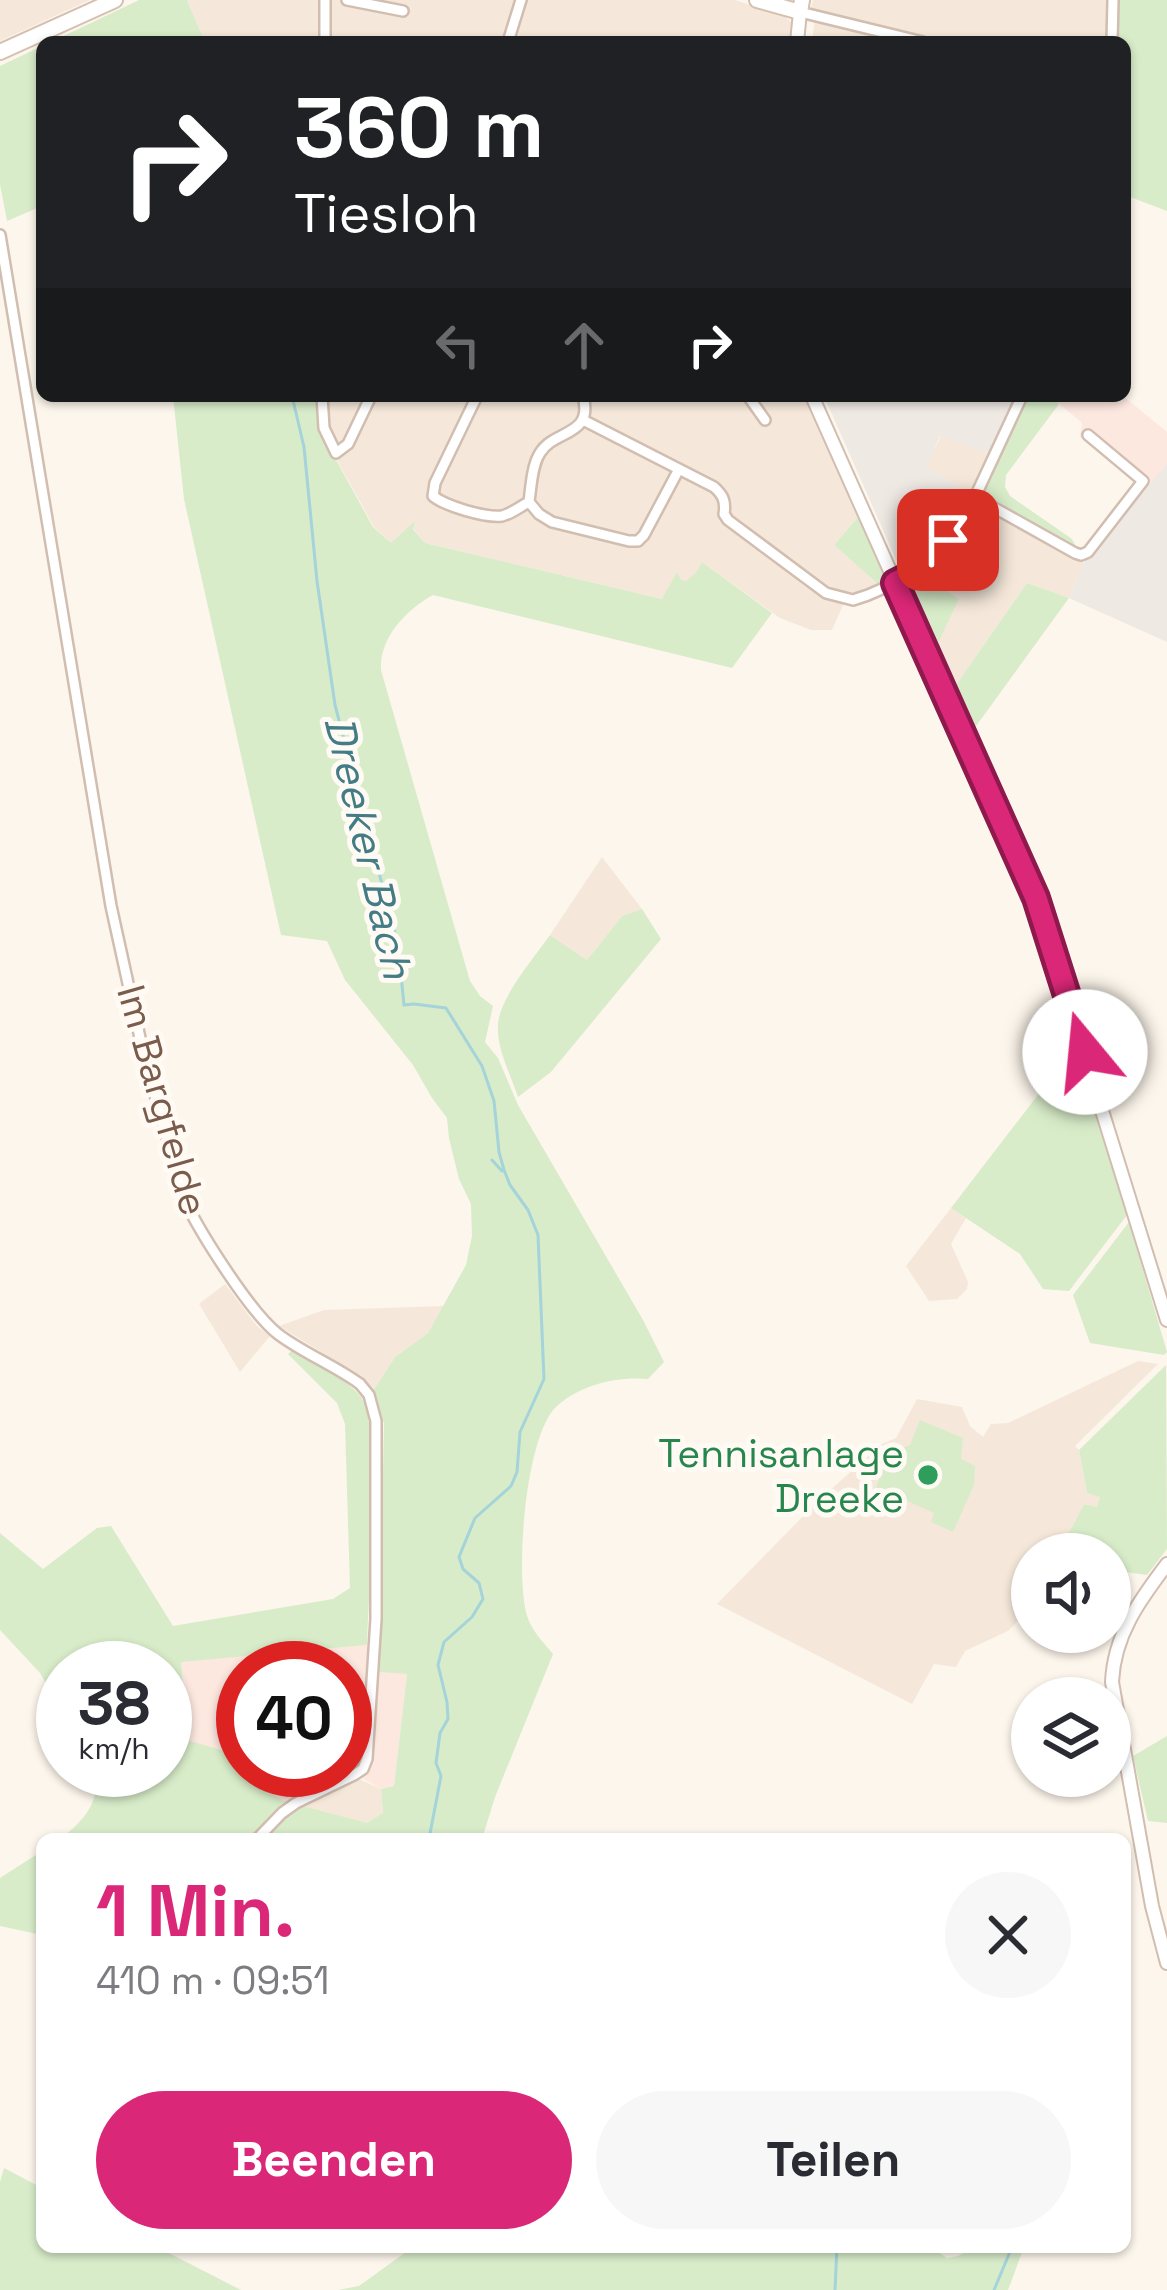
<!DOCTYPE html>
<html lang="de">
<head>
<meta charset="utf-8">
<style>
	:root { --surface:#fff; --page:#f7f7f7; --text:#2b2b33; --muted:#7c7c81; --accent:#db2777 }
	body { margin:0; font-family:"Space Grotesk",sans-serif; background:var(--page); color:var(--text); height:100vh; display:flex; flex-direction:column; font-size:45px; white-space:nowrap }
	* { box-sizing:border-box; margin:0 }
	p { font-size:39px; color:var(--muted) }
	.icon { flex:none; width:66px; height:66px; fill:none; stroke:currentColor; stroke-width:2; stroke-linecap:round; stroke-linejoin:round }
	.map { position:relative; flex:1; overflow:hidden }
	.drawer { position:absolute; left:36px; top:1833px; width:1095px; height:420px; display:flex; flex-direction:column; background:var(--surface); border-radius:18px; box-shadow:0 3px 9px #0004 }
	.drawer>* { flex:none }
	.hud { position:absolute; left:36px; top:36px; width:1095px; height:366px; border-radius:18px; box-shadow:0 3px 9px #0004; background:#202124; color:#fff; overflow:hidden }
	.buttons { position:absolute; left:1011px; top:1533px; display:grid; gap:24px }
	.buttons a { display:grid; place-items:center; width:120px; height:120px; border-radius:50%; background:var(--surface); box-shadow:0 3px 9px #0004; font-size:60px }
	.speed { position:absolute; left:36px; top:1641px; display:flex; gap:24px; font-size:60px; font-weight:700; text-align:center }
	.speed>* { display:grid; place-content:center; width:156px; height:156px; border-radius:50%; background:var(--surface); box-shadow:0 3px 9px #0004; line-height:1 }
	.speed small { font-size:30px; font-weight:400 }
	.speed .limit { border:18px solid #d22; background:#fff; color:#111 }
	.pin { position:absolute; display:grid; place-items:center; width:102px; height:102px; color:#fff; margin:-51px; border-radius:24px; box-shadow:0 6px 18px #0006 }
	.me { position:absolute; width:132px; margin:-66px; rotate:343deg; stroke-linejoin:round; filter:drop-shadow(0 0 9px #0008) }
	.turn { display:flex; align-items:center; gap:42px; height:252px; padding:0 60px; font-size:54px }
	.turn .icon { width:156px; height:156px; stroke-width:2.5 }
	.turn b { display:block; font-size:84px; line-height:102px }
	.lanes { display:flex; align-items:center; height:114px; padding:0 60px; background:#0003; justify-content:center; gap:60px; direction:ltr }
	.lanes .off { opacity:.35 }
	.round { display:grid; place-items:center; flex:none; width:126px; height:126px; border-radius:63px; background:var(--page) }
	.head { display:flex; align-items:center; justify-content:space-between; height:204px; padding:0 60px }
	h1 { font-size:72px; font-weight:700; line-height:90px; color:var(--accent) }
	.action { display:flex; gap:24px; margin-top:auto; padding:24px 60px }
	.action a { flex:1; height:138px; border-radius:72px; background:var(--accent); color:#fff; font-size:48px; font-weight:700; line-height:138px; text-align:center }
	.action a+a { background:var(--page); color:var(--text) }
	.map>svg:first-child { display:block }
	.residential { fill:#f5e8da }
	.commercial { fill:#fde8e0 }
	.industrial { fill:#efe9e4 }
	.green { fill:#d8ecc9 }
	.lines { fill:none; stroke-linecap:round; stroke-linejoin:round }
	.stream { stroke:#a5d3da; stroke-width:3 }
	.minor-casing { stroke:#d1beb0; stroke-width:14 }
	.tertiary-casing { stroke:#d1beb0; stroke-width:16 }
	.secondary-casing { stroke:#d6c0b0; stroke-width:18 }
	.minor { stroke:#fff; stroke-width:9 }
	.tertiary { stroke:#fff; stroke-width:12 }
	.secondary { stroke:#fff; stroke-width:14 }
	.route-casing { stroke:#8e194d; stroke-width:30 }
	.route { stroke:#db2777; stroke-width:21 }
	.leisure-dot { fill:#2e9e5b; stroke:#fffaf3; stroke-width:4.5 }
	.labels { text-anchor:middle; stroke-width:10; stroke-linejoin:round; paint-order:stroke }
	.street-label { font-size:39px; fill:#7a5c4d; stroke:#fffaf3 }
	.leisure-label { font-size:39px; fill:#27864d; stroke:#fffaf3; text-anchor:end }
	.water-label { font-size:42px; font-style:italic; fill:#437c86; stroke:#fffaf3 }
</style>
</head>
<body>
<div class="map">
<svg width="1167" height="2290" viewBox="0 0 1167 2290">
	<rect width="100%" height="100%" fill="#fdf6ec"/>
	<path class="residential" d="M0,0h90l-90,41z
		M187,0h548l49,16 8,7 -2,19h-585z
		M813,0h303l-2,42h-302l4,-32 -5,-2z
		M318,396h487l54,120 -25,29 45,40 -17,8 -19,1v11l-11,25h-21l-31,-12 -78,-56 33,39 -73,-2 -237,-56 -12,-15 -21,16 -18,-17 -55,-99z
		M941,436l49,18 -17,38 7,13 104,58 -15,35 -42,-15 -74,106 -18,-39 24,-51 -32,-21 19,-27 -6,-5 31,-53 -46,-26z
		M602,857l40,52 -20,7 -35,44 -37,-25z
		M951,1208l15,10 -15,26 17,38 -1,7 -10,10 -28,2 -23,-35z
		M225,1284l32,42 13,10 -30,36 -41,-68z
		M444,1306l-16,27 -33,24 -22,34 -21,-20 -73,-45 45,-16z
		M1138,1361l20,3 -83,82 4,4 8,43 13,3 -2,11 -14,-3 -14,27 -17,14 4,9h-25v52l-24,25 -43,20 -9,16 -22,-3 -22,40 -195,-100 102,-104 63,-56 14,-6 21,-39 45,8 8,19 13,11 8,-13 17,-1z
		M359,1779l22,10 3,38 -87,-20z"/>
	<path class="commercial" d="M1050,396h73l44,36v31l-20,25 -67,-51 2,-14z
		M367,1645l1,26 39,2 -13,113 -13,3 -29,-17 -70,36 -21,-15 -13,-23h97v-102h-102v93l-4,-7 -52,-13 -7,-79z"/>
	<path class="industrial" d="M824,396h194l-28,58 -50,-18 -14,31 45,26 -31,53 -5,-3 -12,19 -9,7h-11l-5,-5z
		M1167,463v179l-98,-44 15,-35z"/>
	<path class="green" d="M139,0h48l18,42h-154z
		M1116,0h51v211l-42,-16v-153h-11z
		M42,46v160l-35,15 -7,-37v-118z
		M173,396h145l1,33 54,98 18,16 24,-22 -2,8 12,14 237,56 15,-27 4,8 5,1 10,-8 6,-11 70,51 -40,55 -299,-73c-27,15 -54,43 -52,75l89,311 10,15 13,10 -8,36 13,16 20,47 125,215 21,42 -16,17c-31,-3 -71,6 -94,30 -29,33 -39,165 -27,207 5,15 16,26 26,38l-58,143 -13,42h-422c25,-19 40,-37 36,-69h69v-102h-102v44l-23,-39 -40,-43v-97l43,36 54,-41 14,-2 62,100 160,-27 17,-11 -5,-164 -8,-21 -49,-49 5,-5c20,13 54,30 68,48 21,26 7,206 6,248l-186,17 6,78 52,15 4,6v9h5l10,17 26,14 83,22 16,-10 -2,-24 13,-3 13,-112 -28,-2 5,-249 -11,-32 22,-34 33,-24 38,-68 6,-29 -1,-32 -12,-25 -10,-41 -2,-20 -15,-20 -19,-33 -68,-85 -18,-39 -46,-6 -97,-436z
		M1028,396h22l9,8 -53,71 -1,12 5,9 62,43 5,9 -89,-52 -4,-7z
		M859,516l24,56v8l-4,5 -45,-40z
		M927,578l32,21 -24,51 -24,-55 1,-7z
		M1027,583l42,15 -98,135 -18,-44z
		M642,909l19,30 -110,133 -33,25c-7,-22 -22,-49 -20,-73 2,-27 36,-66 52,-89l37,25 35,-44z
		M1074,1048l53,167 -58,76 -26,-2 -23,-35 -69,-46z
		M1129,1222l38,130 -3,3 -74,-12 -17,-48z
		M1166,1365l1,184 -20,26 -37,-5v-16h-53l-5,-8 18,-15 14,-27 13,3 3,-10 -13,-4 -8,-43z
		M920,1420l43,18 -2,21 14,7 -1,19 -21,47 -22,-10 3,-9 -58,-26 14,-34 20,-8z
		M1167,1736v87l-19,-2 -15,-65z
		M42,1851v84l-42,-9v-48z
		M4,2168l38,20v59h115l84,43h-241v-108z
		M413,2247h518l16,11 11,-2 18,-9h48l-16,43h-670l21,-4z"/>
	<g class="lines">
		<path class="stream" d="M292,396l12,51 13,134 18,124 63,240 6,60 10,-1 32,4 36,58 12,35 5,51 5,18 6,15 18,25 10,25 6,144 -24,53 -3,40 -6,14 -36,32 -16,39 4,12 16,14 4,16 -11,18 -28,25 -6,23 9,37 1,17 -8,14 -4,30 5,13 -12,63
			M492,1160l10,11
			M835,2290l2,-43
			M994,2290l18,-43"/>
		<defs>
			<path id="minor" d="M347,0l56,11
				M800,12l123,30
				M325,42v-42
				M508,42l13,-42
				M1112,42l1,-42
				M0,235l111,671 33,150 41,145c16,33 65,111 93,133 25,19 56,31 82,50l9,11 7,26v198l-9,140 -4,10 -9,6 -58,28 -14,10 -25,26
				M322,396l2,32 12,25 12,-9 23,-48
				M477,396l-42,87 -2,13c12,10 52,22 69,20 9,-2 19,-10 27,-14
				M583,396c11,41 -29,33 -43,57 -8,12 -9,34 -11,49l10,12 13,8 77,19h9l6,-6 35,-66
				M748,396l17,24
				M583,420l131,67c9,8 12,14 10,27l4,6 98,73 27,7 15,-5 48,-21 26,-24 33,-53 47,-101
				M975,497l100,56 6,2 7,-3 55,-71 -55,-46"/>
			<path id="tertiary" d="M797,42l3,-30
				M812,396l224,502 131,422
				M1167,1564c-28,37 -53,71 -55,118l40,224 15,57"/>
			<path id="secondary" d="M757,0l43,12 2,-12
				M0,52l115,-52"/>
		</defs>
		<use href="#minor" class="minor-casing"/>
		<use href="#tertiary" class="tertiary-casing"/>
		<use href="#secondary" class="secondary-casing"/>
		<use href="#minor" class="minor"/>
		<use href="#tertiary" class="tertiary"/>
		<use href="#secondary" class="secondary"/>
	</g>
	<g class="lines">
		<defs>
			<path id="route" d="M948,540l-23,28 -30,15 141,315 49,154"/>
		</defs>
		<use href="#route" class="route-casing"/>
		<use href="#route" class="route"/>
	</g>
	<circle class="leisure-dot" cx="928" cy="1475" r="12"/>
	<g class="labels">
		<g class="street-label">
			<text transform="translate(163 1100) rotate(74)" y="14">Im Bargfelde</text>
		</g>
		<g class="leisure-label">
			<text x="904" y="1467">Tennisanlage<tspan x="904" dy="45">Dreeke</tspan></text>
		</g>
		<g class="water-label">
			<text transform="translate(369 847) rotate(77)" y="15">Dreeker Bach</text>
		</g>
	</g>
</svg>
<div class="buttons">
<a><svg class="icon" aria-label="sound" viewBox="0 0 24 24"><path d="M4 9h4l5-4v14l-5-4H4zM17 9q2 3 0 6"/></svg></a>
<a><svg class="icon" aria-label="layers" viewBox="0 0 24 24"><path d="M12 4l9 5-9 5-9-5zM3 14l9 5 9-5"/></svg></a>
</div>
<div class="speed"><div>38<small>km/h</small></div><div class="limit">40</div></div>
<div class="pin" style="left:948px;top:540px;background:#d93025"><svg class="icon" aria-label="arrive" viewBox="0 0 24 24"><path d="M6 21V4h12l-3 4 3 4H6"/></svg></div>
<svg class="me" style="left:1085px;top:1052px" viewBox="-20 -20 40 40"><circle r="19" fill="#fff"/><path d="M0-13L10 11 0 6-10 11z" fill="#db2777"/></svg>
<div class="hud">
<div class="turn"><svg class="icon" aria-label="right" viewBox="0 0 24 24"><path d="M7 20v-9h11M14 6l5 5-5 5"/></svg><div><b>360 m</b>Tiesloh</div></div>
<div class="lanes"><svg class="icon off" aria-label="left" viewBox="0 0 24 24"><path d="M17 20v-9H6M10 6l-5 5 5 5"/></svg><svg class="icon off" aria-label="ahead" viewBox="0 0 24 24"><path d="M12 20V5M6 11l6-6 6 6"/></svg><svg class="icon" aria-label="right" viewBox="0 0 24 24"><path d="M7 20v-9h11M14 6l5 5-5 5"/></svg></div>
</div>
<section class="drawer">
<div class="head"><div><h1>1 Min.</h1><p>410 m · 09:51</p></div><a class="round"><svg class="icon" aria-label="close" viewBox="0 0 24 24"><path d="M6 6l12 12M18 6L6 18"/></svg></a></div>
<div class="action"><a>Beenden</a><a>Teilen</a></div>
</section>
</div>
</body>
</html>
